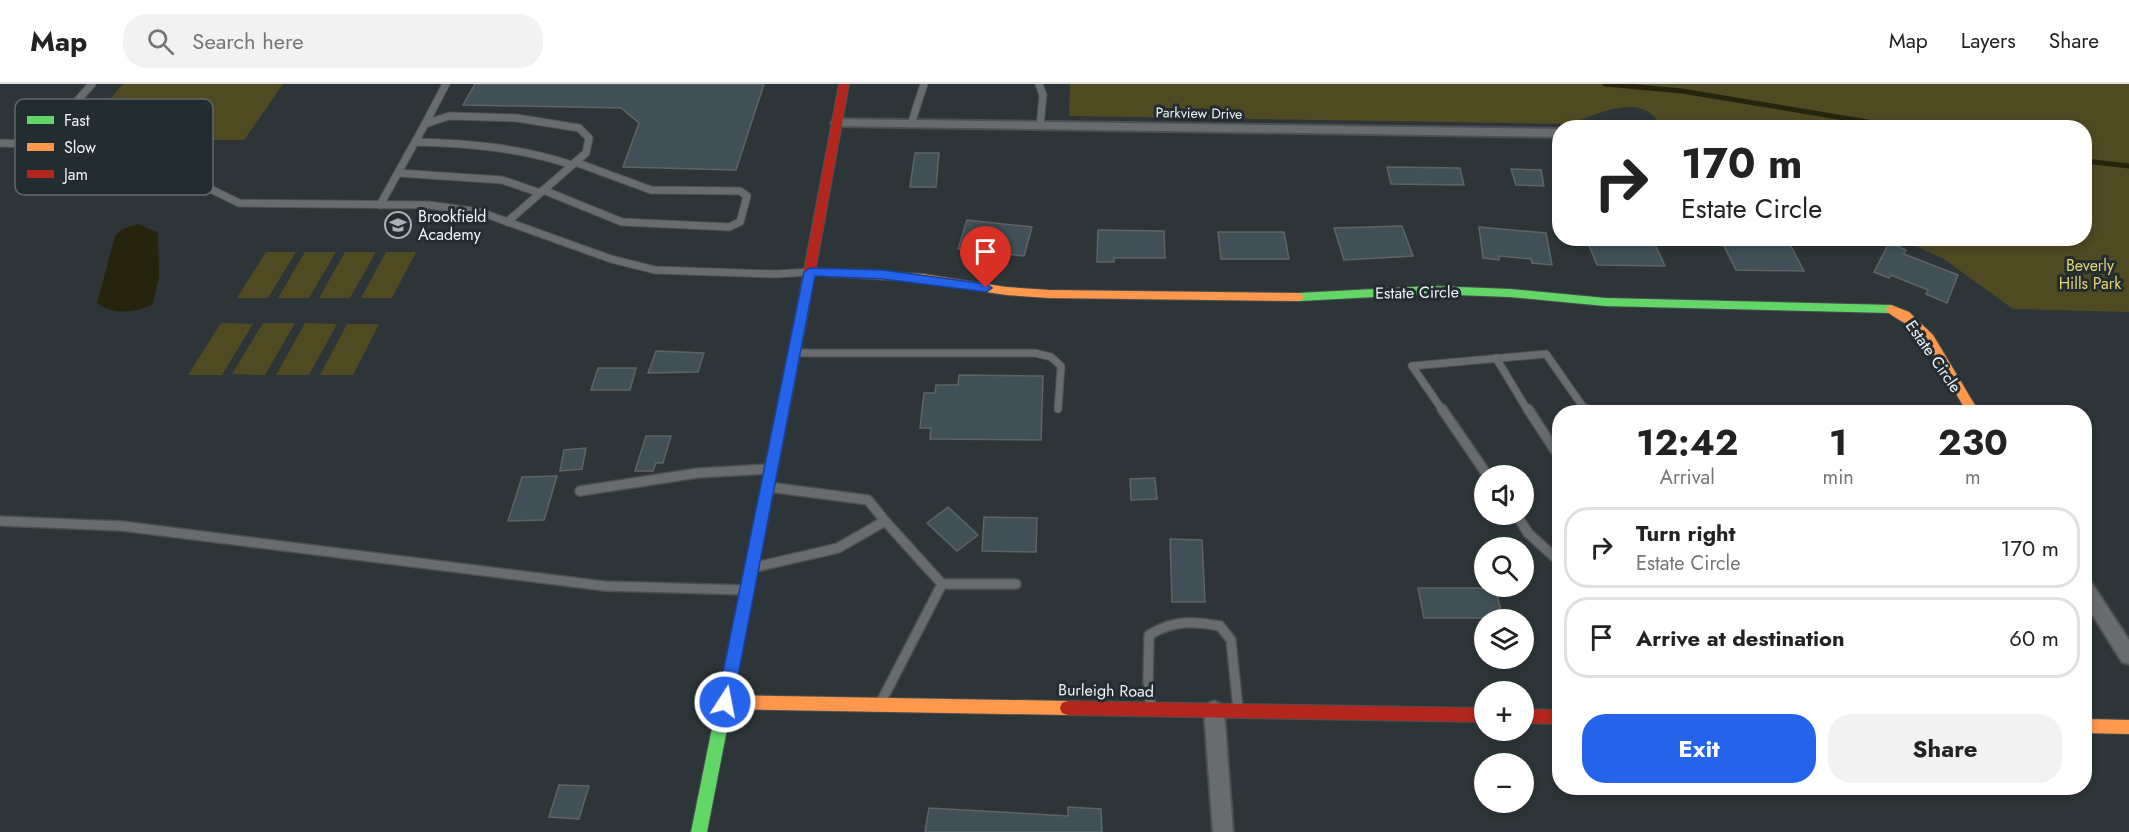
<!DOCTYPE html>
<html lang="en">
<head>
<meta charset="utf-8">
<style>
	:root { --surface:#fff; --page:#f2f2f2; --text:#222; --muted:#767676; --line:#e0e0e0; --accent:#2563eb }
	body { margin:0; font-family:Jost,sans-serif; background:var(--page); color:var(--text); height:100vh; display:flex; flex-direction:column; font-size:22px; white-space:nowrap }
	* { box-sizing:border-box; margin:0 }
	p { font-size:20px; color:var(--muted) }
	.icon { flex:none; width:33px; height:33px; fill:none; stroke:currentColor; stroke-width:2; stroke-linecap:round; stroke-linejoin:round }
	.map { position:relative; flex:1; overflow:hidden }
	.side { position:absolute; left:1552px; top:321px; width:540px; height:390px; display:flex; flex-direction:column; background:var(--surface); border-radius:24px; box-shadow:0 3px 9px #0003 }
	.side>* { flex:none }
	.banner { position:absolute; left:1552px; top:36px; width:540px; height:126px; border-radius:24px; box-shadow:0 3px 9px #0003; background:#fff; color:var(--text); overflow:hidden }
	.tools { position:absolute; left:1474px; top:381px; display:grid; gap:12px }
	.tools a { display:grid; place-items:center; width:60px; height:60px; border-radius:50%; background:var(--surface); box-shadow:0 3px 9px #0003; font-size:30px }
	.pin { position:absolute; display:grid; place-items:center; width:51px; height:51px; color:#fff; margin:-62px -26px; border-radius:50% 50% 50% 0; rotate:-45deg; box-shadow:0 0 6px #0007 }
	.pin .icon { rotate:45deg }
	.me { position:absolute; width:66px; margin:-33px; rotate:11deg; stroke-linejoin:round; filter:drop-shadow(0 0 4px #0008) }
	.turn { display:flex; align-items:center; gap:21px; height:126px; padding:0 30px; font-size:27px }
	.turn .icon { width:78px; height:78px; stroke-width:2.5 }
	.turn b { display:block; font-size:42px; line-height:51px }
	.eta { display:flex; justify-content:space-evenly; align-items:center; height:102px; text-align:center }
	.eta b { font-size:36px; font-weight:700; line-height:42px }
	.cta { display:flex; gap:12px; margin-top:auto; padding:12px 30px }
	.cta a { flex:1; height:69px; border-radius:24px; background:var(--accent); color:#fff; font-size:24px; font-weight:700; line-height:69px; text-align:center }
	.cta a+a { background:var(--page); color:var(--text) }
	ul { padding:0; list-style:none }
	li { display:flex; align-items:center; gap:18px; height:81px; margin:0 12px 9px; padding:0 18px; border:3px solid var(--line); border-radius:24px }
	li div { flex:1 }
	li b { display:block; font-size:22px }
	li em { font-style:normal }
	header { display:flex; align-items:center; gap:36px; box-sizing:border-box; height:84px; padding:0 30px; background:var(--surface); border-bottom:2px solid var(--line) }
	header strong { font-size:28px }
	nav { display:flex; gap:33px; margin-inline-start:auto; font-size:21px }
	.search { width:420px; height:54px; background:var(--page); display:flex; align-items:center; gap:15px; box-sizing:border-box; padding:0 21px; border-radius:24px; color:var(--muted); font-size:22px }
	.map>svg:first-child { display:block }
	.green { fill:#504a22 }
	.water { fill:#27240e }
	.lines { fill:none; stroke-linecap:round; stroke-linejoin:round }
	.stream { stroke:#27240e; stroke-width:5 }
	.building { fill:#405056; stroke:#5e6466; stroke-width:1.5 }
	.lane-far1-casing { stroke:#4b5052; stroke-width:9 }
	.lane-casing { stroke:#4b5052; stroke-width:12 }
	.street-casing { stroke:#4b5052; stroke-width:4 }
	.fast-casing { stroke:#4b5052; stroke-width:2 }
	.slow-casing { stroke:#4b5052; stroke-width:2 }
	.jam-casing { stroke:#4b5052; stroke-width:2 }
	.lane-far1 { stroke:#686c6e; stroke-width:7 }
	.lane { stroke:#686c6e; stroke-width:9 }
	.street { fill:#686c6e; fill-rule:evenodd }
	.fast { fill:#63d668; fill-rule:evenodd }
	.slow { fill:#ff974d; fill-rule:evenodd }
	.jam { fill:#b3261e; fill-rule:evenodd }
	.route { fill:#2563eb; stroke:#184099; stroke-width:1.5 }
	.labels { text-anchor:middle; stroke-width:6; stroke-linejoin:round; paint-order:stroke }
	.far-street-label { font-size:14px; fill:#eef4f8; stroke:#222c31 }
	.poi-label { font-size:16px; fill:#eef4f8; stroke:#222c31; text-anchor:start }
	.park-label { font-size:16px; fill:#e6d46d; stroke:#222c31 }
	.street-label { font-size:16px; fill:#eef4f8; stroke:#222c31 }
	.key { fill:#222c31; stroke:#5f686d; stroke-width:1.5 }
	.key-label { font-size:16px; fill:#eef4f8 }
</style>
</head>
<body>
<header>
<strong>Map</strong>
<div class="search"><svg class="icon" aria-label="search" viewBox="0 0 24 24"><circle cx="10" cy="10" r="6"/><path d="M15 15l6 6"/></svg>Search here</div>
<nav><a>Map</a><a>Layers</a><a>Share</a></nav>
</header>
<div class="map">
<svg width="2129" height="748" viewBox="0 0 2129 748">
	<rect width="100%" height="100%" fill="#2e3538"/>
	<path class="green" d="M123,0h160l-39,56h-169z
		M1070,0h1059v228l-116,-3 -69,-50 -44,-20 185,-1v-110h-423c-17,-38 -63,-15 -92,-4l-501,-8z
		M266,168h30l-28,46h-31z
		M305,168h31l-27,46h-31z
		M345,168h31l-26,46h-31z
		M386,168h30l-24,46h-31z
		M221,239l32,1 -31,51h-34z
		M263,239h32l-30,52 -33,-1z
		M305,239l32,1 -28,51h-33z
		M347,240h32l-26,51h-33z"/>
	<path class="water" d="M138,140l20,9 1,44 -6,27c-16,9 -42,11 -56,-1l18,-67 7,-7z"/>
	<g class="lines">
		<path class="stream" d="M1605,0l77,7 222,37
			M2085,77l44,5"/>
	</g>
	<path class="building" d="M475,0h289l-28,86 -113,-3 16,-44 -18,-15 -158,-3z
		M915,69h24l-3,34h-26z
		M1387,83l73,1 4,17 -73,-1z
		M1511,85l30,1 3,16 -28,-1z
		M967,136l65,7 -8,29 -66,-7z
		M1402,142l11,30 -69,4 -10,-32z
		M1479,143l67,6 6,32 -20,-2 -1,-4 -32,-3v4l-16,-2z
		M1098,146l66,1 1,27h-51v4h-17z
		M1218,148h66l5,27h-68z
		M1586,154h66l13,28 -68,-1z
		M1720,154l67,1 17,32 -68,-1z
		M1889,159l17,7 -2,4 54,21 -11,28 -21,-9 2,-4 -37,-15 -2,3 -15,-6z
		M656,267l48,2 -6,19 -50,1z
		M598,284h38l-6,22h-39z
		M959,291l84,1 -2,64 -111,-1 1,-11h-11l4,-35h11l1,-8h22z
		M646,352h25l-8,27h-7l-3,8h-18z
		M586,364l-4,21 -22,2 4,-21z
		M557,392l-13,44 -36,1 14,-44z
		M1155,394l2,21 -26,1 -1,-21z
		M948,423l30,28 -21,16 -30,-28z
		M984,433l53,1 -1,34 -54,-1z
		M1170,455l32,1 3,62h-33z
		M1418,504h77l8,30h-79z
		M559,701l30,1 -10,33 -30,-2z
		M1068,723l33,2 1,23h-177l4,-24 139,8z"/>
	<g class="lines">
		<defs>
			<path id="lane-far1" d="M1039,0l4,11 -3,31
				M425,40l21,-40
				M911,40l13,-40
				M415,58c54,1 106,6 157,23
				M0,59l115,4 28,9 96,47 190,2 51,7 131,47 44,11 120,4 35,-2
				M40,59l52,-59
				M398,89l104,7 38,13
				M543,106l79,32 107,5 11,-5 7,-26 -7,-5 -89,-1 -76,-28
				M380,121l45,-81 24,-8 68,2 62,10 10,10 -3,15 -79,69
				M793,269h242l16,4 10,9 -3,43
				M1496,274l32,53
				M1443,327l-31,-45 134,-12 40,57"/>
			<path id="lane" d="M1442,325l46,67
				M1528,325l32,49
				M1585,325l2,3
				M580,407l118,-18 71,-4
				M1516,430l12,19 32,29
				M0,437l122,5 482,60 142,4
				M752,484l86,-20 47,-27 -17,-21 -99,-13
				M942,500h74
				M882,616l60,-116 -57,-63
				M1151,624l-3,-27 1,-46c24,-15 44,-14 71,-9l11,14 7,69"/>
			<path id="street" d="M837,35l723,10v8l-728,-11 -1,-3z
				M1635,39l6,4 -16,1 1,-3z
				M2085,495l6,3 38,58v24l-7,-2 -37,-59z
				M1214,617l7,3 3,6 9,122h-20l-9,-122 3,-6z"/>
			<path id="fast" d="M1431,202l79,3 95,9 286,7 6,4 -6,4 -286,-7 -95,-9 -79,-3 -132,7 -6,-4 6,-4z
				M801,230l6,4 -100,514h-16l104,-514z"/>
			<path id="slow" d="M810,184l113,6 83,13 43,3 250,3 6,4 -6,4 -250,-3 -43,-3 -83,-13 -117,-7 -2,-3z
				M1891,221l18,7 24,23 46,77h-12c-17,-27 -30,-57 -52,-81 -8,-9 -23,-13 -30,-22z
				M725,611l343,6 6,2 2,5 -2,5 -6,2 -343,-6 -6,-2 -2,-5 2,-5z
				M2085,635l44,1v14l-44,-1z"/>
			<path id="jam" d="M839,0h10l-42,234 -6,4 -6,-4z
				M1068,617l417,7v14l-417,-7 -6,-2 -2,-5 2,-5z
				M1524,625l36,1v14l-36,-1z"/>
		</defs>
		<use href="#lane-far1" class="lane-far1-casing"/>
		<use href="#lane" class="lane-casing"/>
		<use href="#street" class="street-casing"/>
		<use href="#fast" class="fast-casing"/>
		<use href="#slow" class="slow-casing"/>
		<use href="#jam" class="jam-casing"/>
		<use href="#lane-far1" class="lane-far1"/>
		<use href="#lane" class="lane"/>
		<use href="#street" class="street"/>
		<use href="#fast" class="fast"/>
		<use href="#slow" class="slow"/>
		<use href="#jam" class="jam"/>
	</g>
	<path class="route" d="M810,184l73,2 103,14 6,4 -6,4 -103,-13 -68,-3 -82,426 -2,5 -6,2 -5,-2 -3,-5 87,-430z"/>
	<defs>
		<symbol id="school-ring" viewBox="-11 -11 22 22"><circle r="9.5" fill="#222c31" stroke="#abb1b5" stroke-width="1.5"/><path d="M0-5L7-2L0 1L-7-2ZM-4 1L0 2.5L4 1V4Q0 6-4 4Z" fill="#abb1b5"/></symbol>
	</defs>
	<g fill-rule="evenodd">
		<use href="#school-ring" x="383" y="126" width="30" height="30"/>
	</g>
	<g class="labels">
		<g class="far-street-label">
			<text transform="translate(1199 29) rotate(1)" y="5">Parkview Drive</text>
		</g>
		<g class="poi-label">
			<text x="418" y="138">Brookfield<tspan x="418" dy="18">Academy</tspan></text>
		</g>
		<g class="park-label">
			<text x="2090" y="187">Beverly<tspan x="2090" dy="18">Hills Park</tspan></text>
		</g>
		<g class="street-label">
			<text transform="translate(1417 208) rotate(-1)" y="6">Estate Circle</text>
			<text transform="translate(1934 272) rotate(55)" y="6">Estate Circle</text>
			<text transform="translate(1106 606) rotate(1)" y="6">Burleigh Road</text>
		</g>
	</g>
	<rect x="15" y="15" width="198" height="96" rx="9" class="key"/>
	<rect x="27" y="32" width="27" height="8" fill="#63d668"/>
	<rect x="27" y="59" width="27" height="8" fill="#ff974d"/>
	<rect x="27" y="86" width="27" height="8" fill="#b3261e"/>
	<g class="key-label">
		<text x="64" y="42">Fast</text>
		<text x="64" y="69">Slow</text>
		<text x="64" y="96">Jam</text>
	</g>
</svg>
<div class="tools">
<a><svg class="icon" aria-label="sound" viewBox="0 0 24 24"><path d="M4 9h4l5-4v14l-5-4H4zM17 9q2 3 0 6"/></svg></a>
<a><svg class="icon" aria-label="search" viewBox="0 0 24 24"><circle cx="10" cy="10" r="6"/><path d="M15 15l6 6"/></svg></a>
<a><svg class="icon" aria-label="layers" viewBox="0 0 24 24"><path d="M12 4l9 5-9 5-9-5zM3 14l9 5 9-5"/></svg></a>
<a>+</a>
<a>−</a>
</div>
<div class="pin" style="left:986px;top:204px;background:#d93025"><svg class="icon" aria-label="arrive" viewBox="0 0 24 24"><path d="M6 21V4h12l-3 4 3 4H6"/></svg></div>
<svg class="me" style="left:725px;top:618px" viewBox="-20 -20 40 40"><circle r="17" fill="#2563eb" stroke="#fff" stroke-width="3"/><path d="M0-11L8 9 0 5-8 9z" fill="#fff"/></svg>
<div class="banner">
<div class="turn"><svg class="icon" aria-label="right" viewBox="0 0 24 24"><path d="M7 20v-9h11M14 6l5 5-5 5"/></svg><div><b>170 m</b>Estate Circle</div></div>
</div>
<section class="side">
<div class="eta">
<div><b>12:42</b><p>Arrival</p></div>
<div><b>1</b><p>min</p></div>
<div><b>230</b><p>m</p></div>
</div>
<ul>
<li><svg class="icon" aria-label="right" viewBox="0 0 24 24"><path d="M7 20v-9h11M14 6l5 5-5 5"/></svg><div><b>Turn right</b><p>Estate Circle</p></div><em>170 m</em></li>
<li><svg class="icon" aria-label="arrive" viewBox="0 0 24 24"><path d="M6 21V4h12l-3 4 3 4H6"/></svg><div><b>Arrive at destination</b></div><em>60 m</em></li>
</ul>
<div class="cta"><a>Exit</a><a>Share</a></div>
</section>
</div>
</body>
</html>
